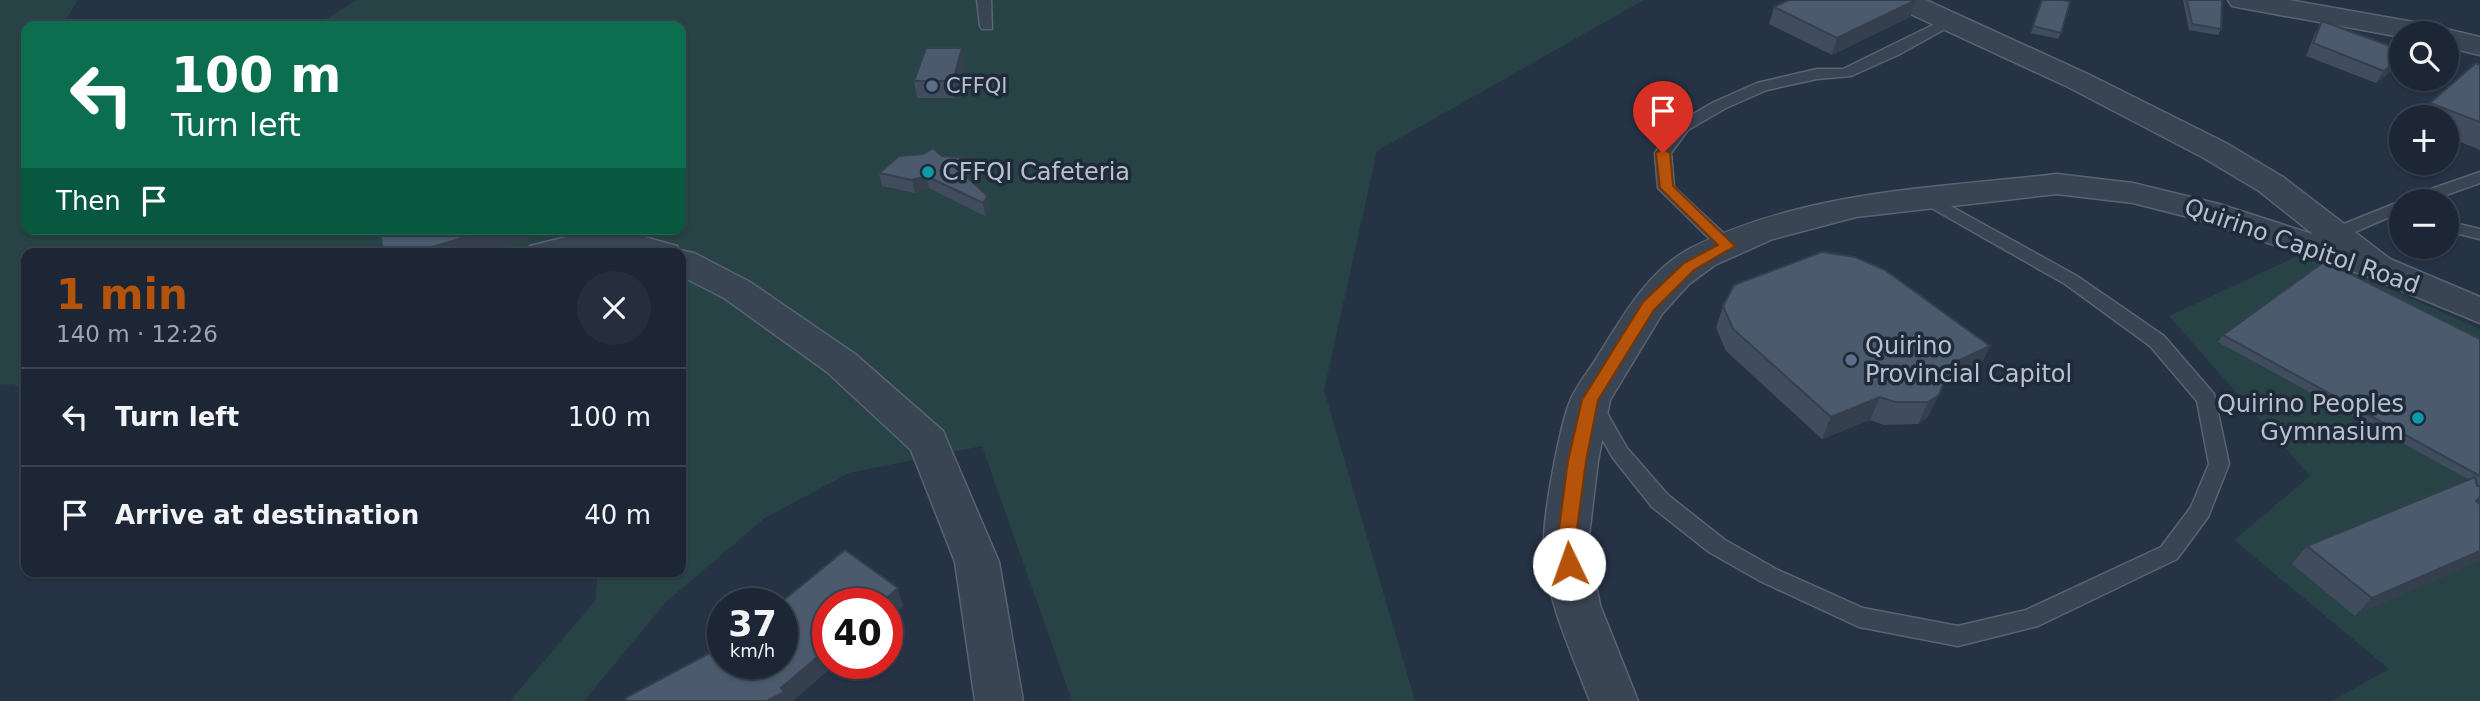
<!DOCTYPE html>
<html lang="en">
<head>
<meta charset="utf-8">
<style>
	:root { --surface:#1c2634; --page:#252e3c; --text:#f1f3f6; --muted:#a0a5ac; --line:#3a434f; --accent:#b45309 }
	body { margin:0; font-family:"DejaVu Sans",sans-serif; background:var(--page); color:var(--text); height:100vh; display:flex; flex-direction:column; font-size:26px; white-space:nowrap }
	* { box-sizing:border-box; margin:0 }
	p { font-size:23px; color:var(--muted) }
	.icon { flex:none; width:38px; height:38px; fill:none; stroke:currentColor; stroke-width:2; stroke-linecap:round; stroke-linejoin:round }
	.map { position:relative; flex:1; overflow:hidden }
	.sheet { position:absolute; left:21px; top:248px; width:665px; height:329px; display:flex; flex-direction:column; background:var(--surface); border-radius:14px; box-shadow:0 2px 5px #0004,0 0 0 2px var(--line) }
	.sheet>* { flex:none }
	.hud { position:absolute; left:21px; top:21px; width:665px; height:214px; border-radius:14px; box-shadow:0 2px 5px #0004,0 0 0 2px var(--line); background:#0b6e4f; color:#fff; overflow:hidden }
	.tools { position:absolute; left:2389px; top:21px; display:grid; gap:14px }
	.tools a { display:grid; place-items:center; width:70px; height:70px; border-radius:50%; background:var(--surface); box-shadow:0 2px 5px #0004,0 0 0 2px var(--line); font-size:35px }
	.speed { position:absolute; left:707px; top:588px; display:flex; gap:14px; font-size:35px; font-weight:700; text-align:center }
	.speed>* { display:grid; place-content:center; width:91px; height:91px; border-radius:50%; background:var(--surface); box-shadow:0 2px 5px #0004,0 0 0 2px var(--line); line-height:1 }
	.speed small { font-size:18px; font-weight:400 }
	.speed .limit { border:10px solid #d22; background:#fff; color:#111 }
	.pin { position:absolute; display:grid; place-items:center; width:60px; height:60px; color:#fff; margin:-72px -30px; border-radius:50% 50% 50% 0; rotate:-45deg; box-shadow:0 0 7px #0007 }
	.pin .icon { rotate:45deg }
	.me { position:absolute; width:77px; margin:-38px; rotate:357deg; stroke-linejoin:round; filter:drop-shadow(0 0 5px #0008) }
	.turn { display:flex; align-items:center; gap:24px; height:147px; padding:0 35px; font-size:32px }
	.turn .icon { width:91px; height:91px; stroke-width:2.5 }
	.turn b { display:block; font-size:49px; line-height:60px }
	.then { display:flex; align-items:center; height:66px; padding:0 35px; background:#0003; gap:14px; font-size:26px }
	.round { display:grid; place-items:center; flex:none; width:74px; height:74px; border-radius:37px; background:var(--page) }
	.overview { display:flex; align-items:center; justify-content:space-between; height:119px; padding:0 35px }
	h1 { font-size:42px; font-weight:600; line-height:52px; color:var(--accent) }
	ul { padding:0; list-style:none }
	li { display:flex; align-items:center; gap:21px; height:98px; padding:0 35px; border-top:2px solid var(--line) }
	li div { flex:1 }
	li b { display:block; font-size:26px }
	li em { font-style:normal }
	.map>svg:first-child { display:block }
	.green { fill:#284346 }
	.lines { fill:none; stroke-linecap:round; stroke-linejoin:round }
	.service-casing { stroke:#596372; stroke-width:3 }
	.minor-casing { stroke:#596372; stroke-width:3 }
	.tertiary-casing { stroke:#596372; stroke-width:3 }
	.service { fill:#3a4554; fill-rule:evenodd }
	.minor { fill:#3a4554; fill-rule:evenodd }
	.tertiary { fill:#3a4554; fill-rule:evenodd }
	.wall { fill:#414d5f }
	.shaded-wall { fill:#353f4d }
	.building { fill:#4c5a6e; stroke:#353f4d; stroke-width:2 }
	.route { fill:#b45309; stroke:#753606; stroke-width:2 }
	.service-dot { fill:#5c6f8a; stroke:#1f2a3a; stroke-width:2.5 }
	.culture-dot { fill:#0f9aa8; stroke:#1f2a3a; stroke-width:2.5 }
	.labels { text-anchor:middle; stroke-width:7; stroke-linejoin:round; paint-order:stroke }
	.far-poi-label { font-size:21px; fill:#b8c0ce; stroke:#1f2a3a; text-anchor:start }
	.poi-label { font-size:24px; fill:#b8c0ce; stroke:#1f2a3a; text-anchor:start }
	.street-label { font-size:24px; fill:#b8c0ce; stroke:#1f2a3a }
</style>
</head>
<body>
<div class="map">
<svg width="2480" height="701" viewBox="0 0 2480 701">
	<rect width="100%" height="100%" fill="#263345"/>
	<path class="green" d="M0,0h78l-16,26h-36v203h655v-203h-367l43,-26h1287l-267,151 -53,239 91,311h-343l-90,-255 -133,27 -84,45 -99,84 -82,99h-74l85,-100 3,-29h83v-318h-655v141l-12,-11 -14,1z
		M2306,252l174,77v372h-148l57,-32 -155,-129 76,-64 -141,-160z"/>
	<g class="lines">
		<defs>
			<path id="service" d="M977,0h14l1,29h-10l-2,-3z
				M1949,17l7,4 -2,3 -56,31 -47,21 -34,3 -50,11 -41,18 -38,22 -17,23 3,34 59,55 3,4 -3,4h-12l-63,-62 -3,-35 21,-29 38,-22 43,-19 60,-14h26z
				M2480,172v11l-51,18h-24l3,-4z
				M1927,193l150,83 87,60 50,58 15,70 -21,53 -31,42 -139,67 -80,20 -99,-19 -99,-46 -51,-29 -57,-45 -39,-49 -31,-54 3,-5h14l28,49 41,47 57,45 51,29 87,39 95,18 68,-16 135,-63 30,-40 18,-43 -12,-63 -47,-55 -85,-62 -144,-82 -2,-4 2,-4z
				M2401,201v11l-60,26h-12l-3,-4 3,-4z
				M2446,221l34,8v10l-34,-8z"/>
			<path id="minor" d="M1889,0h37l164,75 136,68 57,34 107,82 5,8 -5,8 -13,3 -13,-3 -105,-84 -57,-34 -134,-70 -175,-81z
				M2228,0h61l136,24 10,3 3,4 8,-2 34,8v18l-34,-8v-14h-45v4l-159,-29 -10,-2z
				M604,232l30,2 43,12 2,4 15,3 56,29 105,72 88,77 56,131 24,139h-48l-20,-139 -44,-112 -84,-78 -103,-74 -43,-22v-22h-156l5,-8 44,-11z"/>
			<path id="tertiary" d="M2057,174l76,9 86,21 171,55 90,38v26l-116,-48 -168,-56 -63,-16 -76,-9 -201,23 -83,22 -58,26 -26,19 -27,30 -52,86 -12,61 -10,83 12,61 38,96h-48c-19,-50 -45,-103 -46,-157 -1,-27 16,-121 27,-145 6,-14 17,-27 25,-40 26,-41 51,-88 95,-111 112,-57 244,-60 366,-74z"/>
		</defs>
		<use href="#service" class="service-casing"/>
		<use href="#minor" class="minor-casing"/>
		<use href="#tertiary" class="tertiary-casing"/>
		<use href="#service" class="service"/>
		<use href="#minor" class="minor"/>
		<use href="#tertiary" class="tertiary"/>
	</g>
	<path class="wall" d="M1916,0l-6,17 -78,38 -63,-31 5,-17z
		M2042,0l19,33 -3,6 -27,-6z
		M2183,0h39l-1,29 -3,6 -29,-5z
		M2322,21l79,29v12l-2,3 -23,18 -70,-27 9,-23z
		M965,65l-10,33h-38l-3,-17z
		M2480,65v85l-34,-14v-19h-26l10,-14z
		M977,159l2,13 -14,4 23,20 2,13 -5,7 -56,-28 -14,5 -33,-7 -3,-13z
		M1723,306l267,40 -11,22 -36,17 -15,32 -10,7 -34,1 -14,-5 -48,19 -96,-88 -10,-23z
		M2223,335l257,4v147l-3,-1 -122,131 -63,-52 15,-18 161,-67 -250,-137z"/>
	<path class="shaded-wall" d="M1916,0l-6,17 -78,38 5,-17z
		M962,48l3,17 -10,33 -2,-17z
		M2401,57v5l-2,3 -23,18 8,-12z
		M977,159l2,13 -23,7 -2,-13z
		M926,176l3,12 -14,5 -3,-13z
		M988,196l2,13 -5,7 -2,-13z
		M492,229h35l3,9 -51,16h-70z
		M1990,346l-11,22 -52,25 11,-23z
		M1939,395l-11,22 -10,7 10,-22z
		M1880,397l-10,23 -48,19 9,-22z
		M2480,551v10l-125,55 17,-18z
		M898,588l5,18 -16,14v-16h-7z
		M828,648v15h9l-44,38h-26z"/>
	<path class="building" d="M1789,0h127l-79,38 -63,-31z
		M2042,0h21l7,2 -9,31 -28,-7z
		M2187,0h35l-1,29 -29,-5z
		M2322,21l79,29v7l-17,14 -71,-28z
		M926,48h36l-9,33h-39z
		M2476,63l4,2v57l-50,-19z
		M933,148l9,8 35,3 -23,7 34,30 -5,7 -57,-27 -14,4 -33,-7 20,-17 24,-2z
		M379,229h113l-83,25h-25z
		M1822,252l33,5 30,13 105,76 -52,24 5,14 -4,11 -11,7h-33l-15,-5 -49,20 -98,-88 -10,-23 11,-21z
		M2325,261l155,78v137l-257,-141z
		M2475,477l2,9h3v11l-4,4 4,3v47l-108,47 -65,-52z
		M845,550l53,38 -18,16h-52v44l-47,40 3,4 -17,9h-140l-2,-3 98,-52v17h59v-59h-3z"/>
	<path class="route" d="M1663,149l7,4 3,33 62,60 -41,24 -40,40 -56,90 -12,61 -11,83 4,20 -10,8 -9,-8 -3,-20 11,-83 14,-61 61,-98 41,-39 34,-18 -58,-57 -4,-35z"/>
	<g class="service-dot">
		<circle cx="932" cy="86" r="7"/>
		<circle cx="1851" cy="360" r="7"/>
	</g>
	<g class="culture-dot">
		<circle cx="928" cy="172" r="7"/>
		<circle cx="2418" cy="418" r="7"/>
	</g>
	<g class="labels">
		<g class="far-poi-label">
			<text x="946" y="93">CFFQI</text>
		</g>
		<g class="poi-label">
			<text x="942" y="180">CFFQI Cafeteria</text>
			<text x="1865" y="354">Quirino<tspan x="1865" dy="28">Provincial Capitol</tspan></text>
			<text x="2404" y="412" text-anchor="end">Quirino Peoples<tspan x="2404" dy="28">Gymnasium</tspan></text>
		</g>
		<g class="street-label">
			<text transform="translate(2302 246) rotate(19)" y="8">Quirino Capitol Road</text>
		</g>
	</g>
</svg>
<div class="tools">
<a><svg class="icon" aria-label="search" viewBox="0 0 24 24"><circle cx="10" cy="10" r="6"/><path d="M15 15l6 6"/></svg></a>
<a>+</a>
<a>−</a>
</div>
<div class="speed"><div>37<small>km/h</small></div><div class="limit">40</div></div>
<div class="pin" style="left:1663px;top:153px;background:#d93025"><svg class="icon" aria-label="arrive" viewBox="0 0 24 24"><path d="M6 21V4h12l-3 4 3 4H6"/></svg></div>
<svg class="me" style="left:1569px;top:564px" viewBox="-20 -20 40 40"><circle r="19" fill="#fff"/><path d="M0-13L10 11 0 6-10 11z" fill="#b45309"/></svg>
<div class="hud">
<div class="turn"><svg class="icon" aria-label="left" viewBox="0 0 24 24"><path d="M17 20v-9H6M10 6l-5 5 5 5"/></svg><div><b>100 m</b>Turn left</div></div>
<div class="then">Then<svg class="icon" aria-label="arrive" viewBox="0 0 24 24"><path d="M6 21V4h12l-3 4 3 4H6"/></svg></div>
</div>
<section class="sheet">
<div class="overview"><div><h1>1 min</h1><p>140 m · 12:26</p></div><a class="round"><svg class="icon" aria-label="close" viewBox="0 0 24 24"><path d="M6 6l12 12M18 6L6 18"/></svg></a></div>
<ul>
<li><svg class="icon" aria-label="left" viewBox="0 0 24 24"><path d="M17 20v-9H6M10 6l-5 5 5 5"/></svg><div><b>Turn left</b></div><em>100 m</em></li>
<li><svg class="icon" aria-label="arrive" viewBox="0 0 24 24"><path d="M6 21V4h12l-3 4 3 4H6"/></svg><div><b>Arrive at destination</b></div><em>40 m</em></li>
</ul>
</section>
</div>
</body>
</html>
